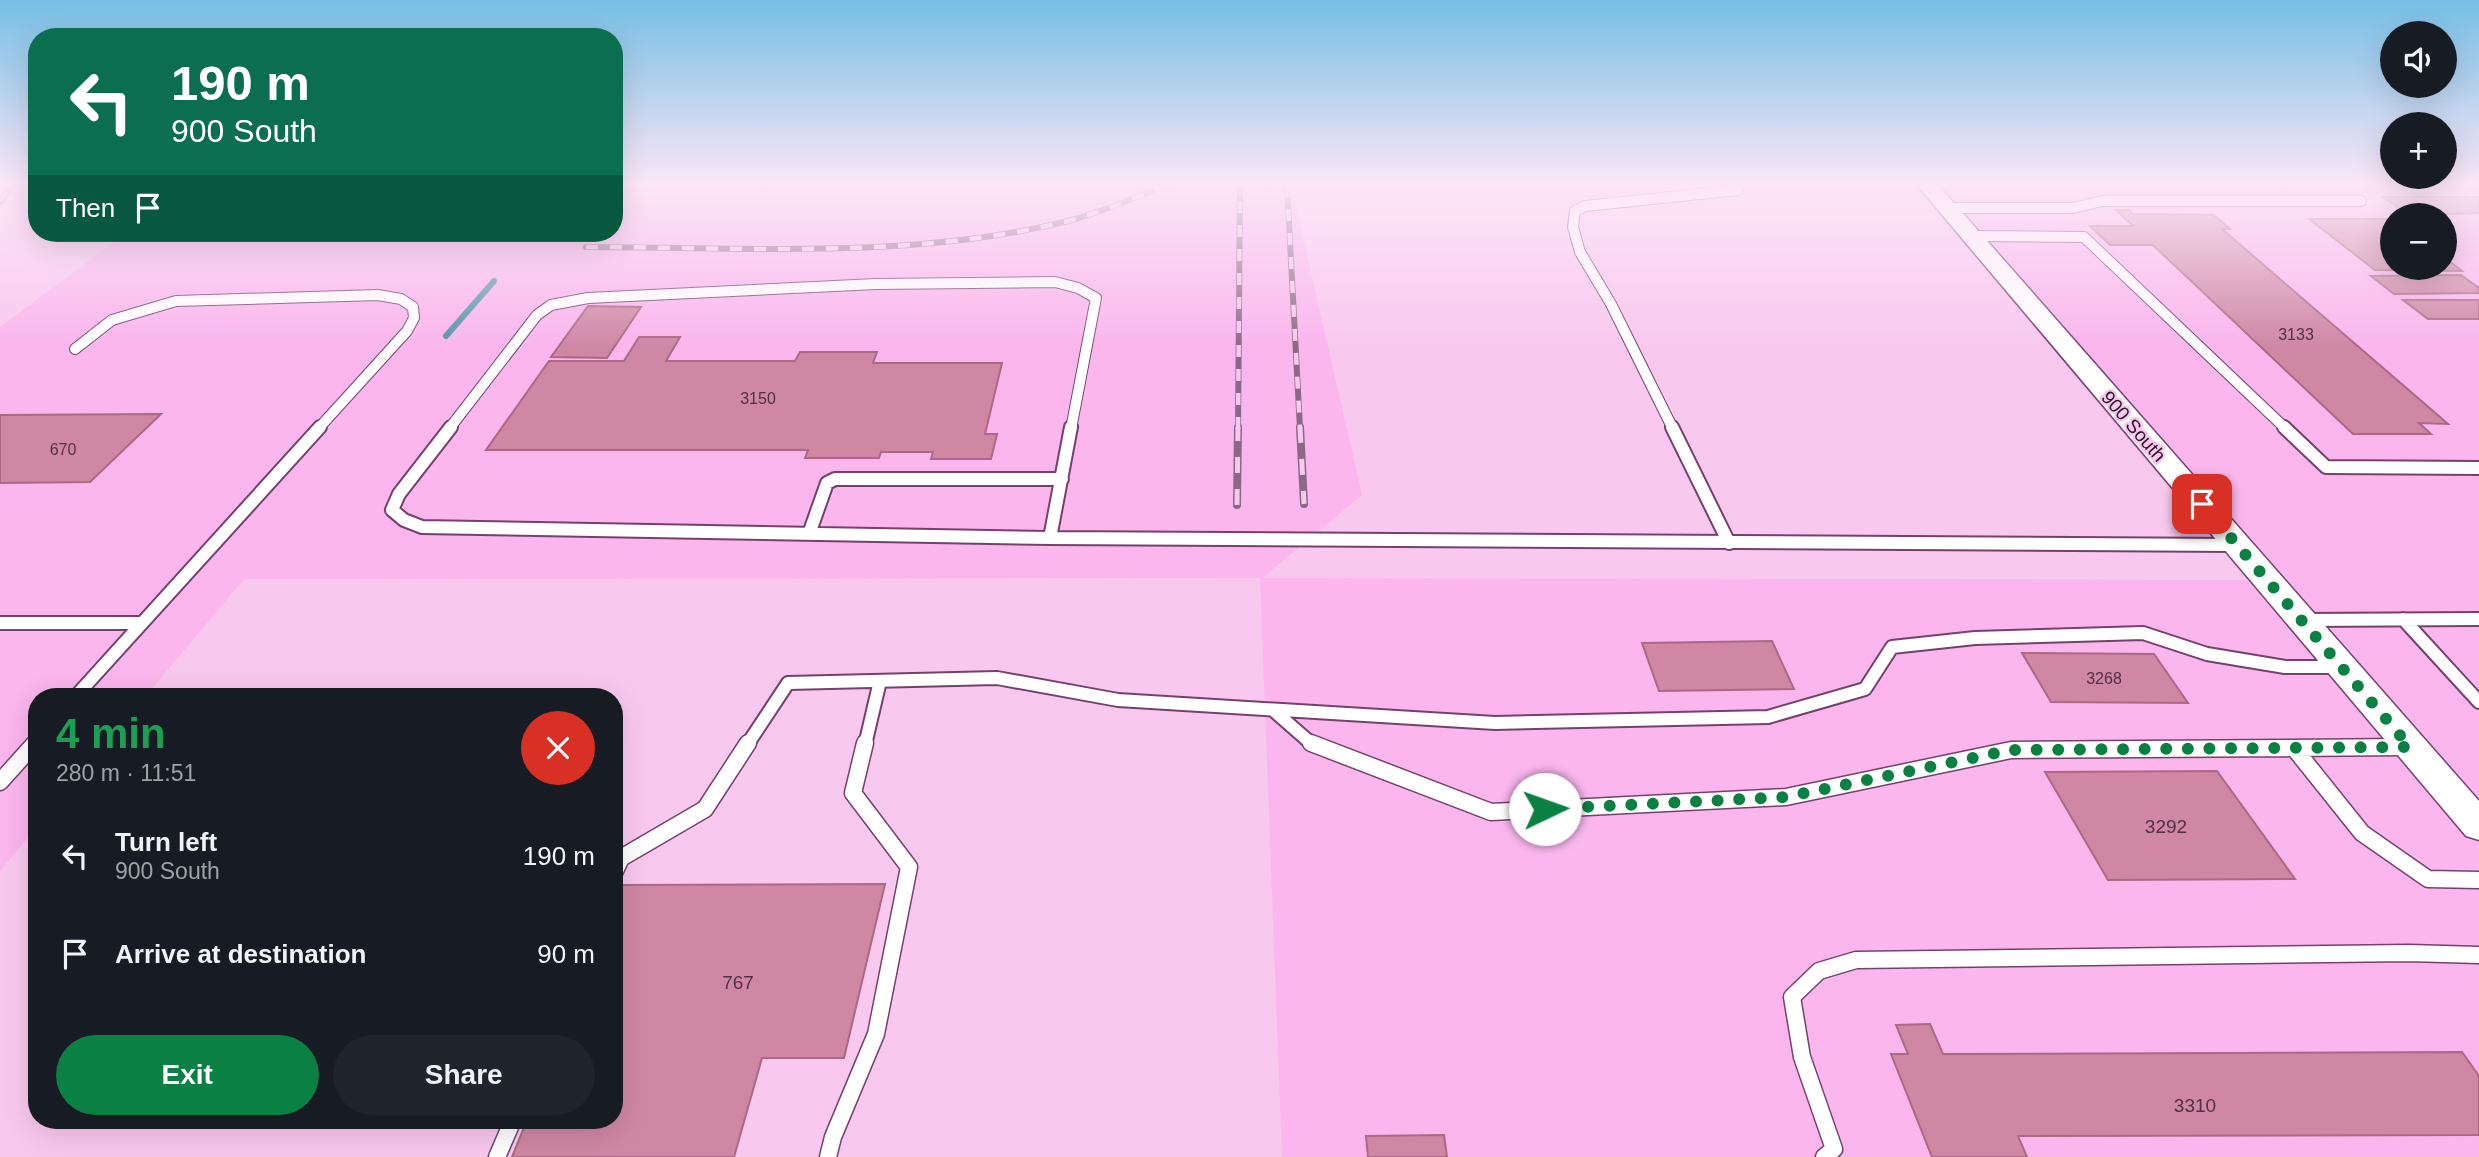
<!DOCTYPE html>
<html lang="en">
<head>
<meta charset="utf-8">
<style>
	:root { --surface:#171b24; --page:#20242c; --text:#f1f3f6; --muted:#9ea1a6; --accent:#0b8043 }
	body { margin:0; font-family:Helvetica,sans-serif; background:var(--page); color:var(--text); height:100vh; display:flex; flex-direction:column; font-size:26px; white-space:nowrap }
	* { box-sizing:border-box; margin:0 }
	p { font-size:23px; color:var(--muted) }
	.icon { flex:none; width:38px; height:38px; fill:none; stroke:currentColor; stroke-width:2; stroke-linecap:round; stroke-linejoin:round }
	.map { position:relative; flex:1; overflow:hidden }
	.sheet { position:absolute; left:28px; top:688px; width:595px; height:441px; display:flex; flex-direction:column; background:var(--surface); border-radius:28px; box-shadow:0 7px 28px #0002 }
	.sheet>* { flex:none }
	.banner { position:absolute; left:28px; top:28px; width:595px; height:214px; border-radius:28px; box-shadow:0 7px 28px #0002; background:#0b6e4f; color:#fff; overflow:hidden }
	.buttons { position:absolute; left:2380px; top:21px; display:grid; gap:14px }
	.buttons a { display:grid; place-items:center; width:77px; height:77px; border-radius:50%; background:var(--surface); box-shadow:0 7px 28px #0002; font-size:35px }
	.pin { position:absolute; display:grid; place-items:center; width:60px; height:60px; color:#fff; margin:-30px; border-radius:14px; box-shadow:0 4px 10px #0006 }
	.me { position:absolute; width:77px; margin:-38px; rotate:87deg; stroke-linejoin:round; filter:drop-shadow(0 0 5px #0008) }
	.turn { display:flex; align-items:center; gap:24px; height:147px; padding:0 28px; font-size:32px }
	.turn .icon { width:91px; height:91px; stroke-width:2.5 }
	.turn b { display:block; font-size:49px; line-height:60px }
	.then { display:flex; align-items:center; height:66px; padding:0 28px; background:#0003; gap:14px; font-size:26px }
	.round { display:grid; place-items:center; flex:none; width:74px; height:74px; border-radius:37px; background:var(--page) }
	.overview { display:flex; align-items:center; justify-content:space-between; height:119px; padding:0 28px }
	h1 { font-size:42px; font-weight:700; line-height:52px; color:#1e9e55 }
	.action { display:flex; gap:14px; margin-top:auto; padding:14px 28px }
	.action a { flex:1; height:80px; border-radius:42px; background:var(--accent); color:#fff; font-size:28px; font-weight:700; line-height:80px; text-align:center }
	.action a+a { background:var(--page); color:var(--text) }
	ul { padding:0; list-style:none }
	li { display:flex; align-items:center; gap:21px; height:98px; padding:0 28px }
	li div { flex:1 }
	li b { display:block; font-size:26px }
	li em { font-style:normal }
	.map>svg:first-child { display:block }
	.built { fill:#fab6ed; fill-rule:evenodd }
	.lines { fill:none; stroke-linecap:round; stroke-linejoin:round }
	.stream { stroke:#5894a9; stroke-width:6 }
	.building { fill:#cf87a4; stroke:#ac6884; stroke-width:2 }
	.service-far2-casing { stroke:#75416c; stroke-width:12 }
	.service-far1-casing { stroke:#75416c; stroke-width:16 }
	.service-casing { stroke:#75416c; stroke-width:19 }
	.tertiary-casing { stroke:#75416c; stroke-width:3 }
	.service-far2 { stroke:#fff; stroke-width:10 }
	.service-far1 { stroke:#fff; stroke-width:12 }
	.service { stroke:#fff; stroke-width:16 }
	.tertiary { fill:#fff; fill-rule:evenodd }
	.rail-far1-casing { stroke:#8b6985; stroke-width:6 }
	.rail-casing { stroke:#8b6985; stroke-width:8 }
	.rail-far1 { stroke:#f9c8ef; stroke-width:4.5; stroke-dasharray:12; stroke-linecap:butt }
	.rail { stroke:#f9c8ef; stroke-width:5; stroke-dasharray:16; stroke-linecap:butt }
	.route { stroke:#0b8043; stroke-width:12; stroke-dasharray:0 21.6 }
	.labels { text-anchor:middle; stroke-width:5; stroke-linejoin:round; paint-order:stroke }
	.number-label { font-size:16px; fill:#523045 }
	.street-label { font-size:19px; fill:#291325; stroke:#f9c8ef }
	.near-number-label { font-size:19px; fill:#523045 }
</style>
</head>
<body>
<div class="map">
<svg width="2479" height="1157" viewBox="0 0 2479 1157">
	<rect width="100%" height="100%" fill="#f9c8ef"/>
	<path class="built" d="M614,185h677l71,310 -100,83 985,2 -333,-395h565v972h-1197l-22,-579 -1016,1 -98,117h-109v131l-37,44v-544l127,-94h487zM2392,215h53v53h-53z"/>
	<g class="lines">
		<path class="stream" d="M446,336l48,-55"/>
	</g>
	<path class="building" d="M2383,197h96v16l-70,2z
		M2116,210h13l4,4 81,1 16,14h-8l226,195 -29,-1 12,11h-78l-200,-189h-43l-20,-19h43z
		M2309,219h83v49h53v-10l17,13 -87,-1z
		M2461,275l18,13v5l-85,1 -23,-18z
		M2403,300h76v19h-51z
		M588,306l53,1 -34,51 -56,-1z
		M639,337h41l-14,24h129l5,-9h77l-4,11h129l-17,71h12l-6,25h-60l2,-7h-52l-2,6h-74l3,-8h-322l63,-89h75z
		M161,414l-71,68 -90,1v-68z
		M1772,641l22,48 -135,2 -17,-48z
		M2022,653l132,1 34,49 -137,-1z
		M2217,771l78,108 -187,1 -63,-108z
		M885,884l-41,174h-82l-28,99h-222l15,-37h87v-214l9,-21z
		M1930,1024l13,30 519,-2 17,24v59l-461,1 9,21h-95l-41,-103h17l-12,-29z
		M1444,1135l3,22h-79l-2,-21z"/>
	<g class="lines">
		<defs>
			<path id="service-far2" d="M1946,208h127l29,-7h259
				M1970,236l114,1 202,192
				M75,349l37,-29 64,-19 202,-6 23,4 12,8 1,11 -7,13 -89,98
				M449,429l88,-114 14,-10 37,-7 288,-14 179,-2 23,6 18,10 -25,131
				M1673,429l-62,-125 -31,-52 -7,-25 2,-16 10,-5 153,-16"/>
			<path id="service-far1" d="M451,427l-52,67 -7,16 12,10 18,7 628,11
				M1672,427l57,116
				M2284,427l42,40 153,1
				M809,534l18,-51 8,-4h227
				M1050,538l1187,7
				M1050,538l21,-111
				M2403,619l76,83
				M2304,620l175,-1
				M0,623h140
				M76,696l244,-269
				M1273,710l40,35
				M33,745l4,-4
				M747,745l41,-62 209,-5 121,22 377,23 273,-6 97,-28 27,-42 83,-9 168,-5 64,21 78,13h53
				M865,745l15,-64"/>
			<path id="service" d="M1311,743l180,69 295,-15 225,-47 396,-3
				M2294,748l68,85 66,46 51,1
				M0,782l35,-39
				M614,873l7,-15 84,-49 43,-66
				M497,1157l16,-37
				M828,1157l5,-20 43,-103 33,-167 -56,-74 12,-50
				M1824,1157l10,-8 -32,-92 -10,-60 27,-26 37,-11 553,-7 70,2"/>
			<path id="tertiary" d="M1917,185h21l541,616v39l-13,-4z"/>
		</defs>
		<use href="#service-far2" class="service-far2-casing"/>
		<use href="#service-far1" class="service-far1-casing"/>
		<use href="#service" class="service-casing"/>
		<use href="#tertiary" class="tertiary-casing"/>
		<use href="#service-far2" class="service-far2"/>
		<use href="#service-far1" class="service-far1"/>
		<use href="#service" class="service"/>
		<use href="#tertiary" class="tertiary"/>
		<defs>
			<path id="rail-far1" d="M1287,185l13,244
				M0,202l13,-17
				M586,247c161,0 329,13 486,-27 32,-9 63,-22 94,-35
				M1238,429l2,-244"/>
			<path id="rail" d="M1300,427l4,77
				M1237,505l1,-78"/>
		</defs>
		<use href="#rail-far1" class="rail-far1-casing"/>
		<use href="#rail" class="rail-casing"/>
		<use href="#rail-far1" class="rail-far1"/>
		<use href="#rail" class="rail"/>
	</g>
	<linearGradient id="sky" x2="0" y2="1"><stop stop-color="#76bee5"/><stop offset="0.53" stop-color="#fce6f8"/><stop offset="1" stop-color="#fce6f8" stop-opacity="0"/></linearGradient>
	<rect width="2479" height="347" fill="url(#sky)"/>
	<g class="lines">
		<path class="route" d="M1545,809l241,-12 225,-47 399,-3 -208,-243"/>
	</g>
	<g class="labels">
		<g class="number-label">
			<text x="2296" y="340">3133</text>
			<text x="758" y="404">3150</text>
			<text x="63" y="455">670</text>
			<text x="2104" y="684">3268</text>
		</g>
		<g class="street-label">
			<text transform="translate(2134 426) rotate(49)" y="7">900 South</text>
		</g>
		<g class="near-number-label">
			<text x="2166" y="833">3292</text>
			<text x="738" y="989">767</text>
			<text x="2195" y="1112">3310</text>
		</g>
	</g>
</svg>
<div class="buttons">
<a><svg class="icon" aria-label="sound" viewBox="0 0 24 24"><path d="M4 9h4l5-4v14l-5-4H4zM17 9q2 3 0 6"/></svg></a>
<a>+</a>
<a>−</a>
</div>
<div class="pin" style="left:2202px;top:504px;background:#d93025"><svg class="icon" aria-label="arrive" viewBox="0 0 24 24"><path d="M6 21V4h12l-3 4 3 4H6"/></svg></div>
<svg class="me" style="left:1545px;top:809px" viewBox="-20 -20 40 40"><circle r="19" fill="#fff"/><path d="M0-13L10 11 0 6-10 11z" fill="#0b8043"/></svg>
<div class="banner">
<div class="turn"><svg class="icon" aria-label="left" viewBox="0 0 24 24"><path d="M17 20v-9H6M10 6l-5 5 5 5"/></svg><div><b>190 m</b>900 South</div></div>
<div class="then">Then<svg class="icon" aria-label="arrive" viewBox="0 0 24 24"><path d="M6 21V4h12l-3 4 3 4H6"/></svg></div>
</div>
<section class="sheet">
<div class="overview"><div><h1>4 min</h1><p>280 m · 11:51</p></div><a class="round" style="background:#d93025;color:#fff"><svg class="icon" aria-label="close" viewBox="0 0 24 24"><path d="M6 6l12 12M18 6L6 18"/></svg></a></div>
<ul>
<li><svg class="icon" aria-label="left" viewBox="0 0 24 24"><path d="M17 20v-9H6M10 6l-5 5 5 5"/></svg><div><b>Turn left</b><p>900 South</p></div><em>190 m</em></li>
<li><svg class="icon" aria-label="arrive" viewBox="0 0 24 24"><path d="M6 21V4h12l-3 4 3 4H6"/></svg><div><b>Arrive at destination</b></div><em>90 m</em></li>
</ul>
<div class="action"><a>Exit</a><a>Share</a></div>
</section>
</div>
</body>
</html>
